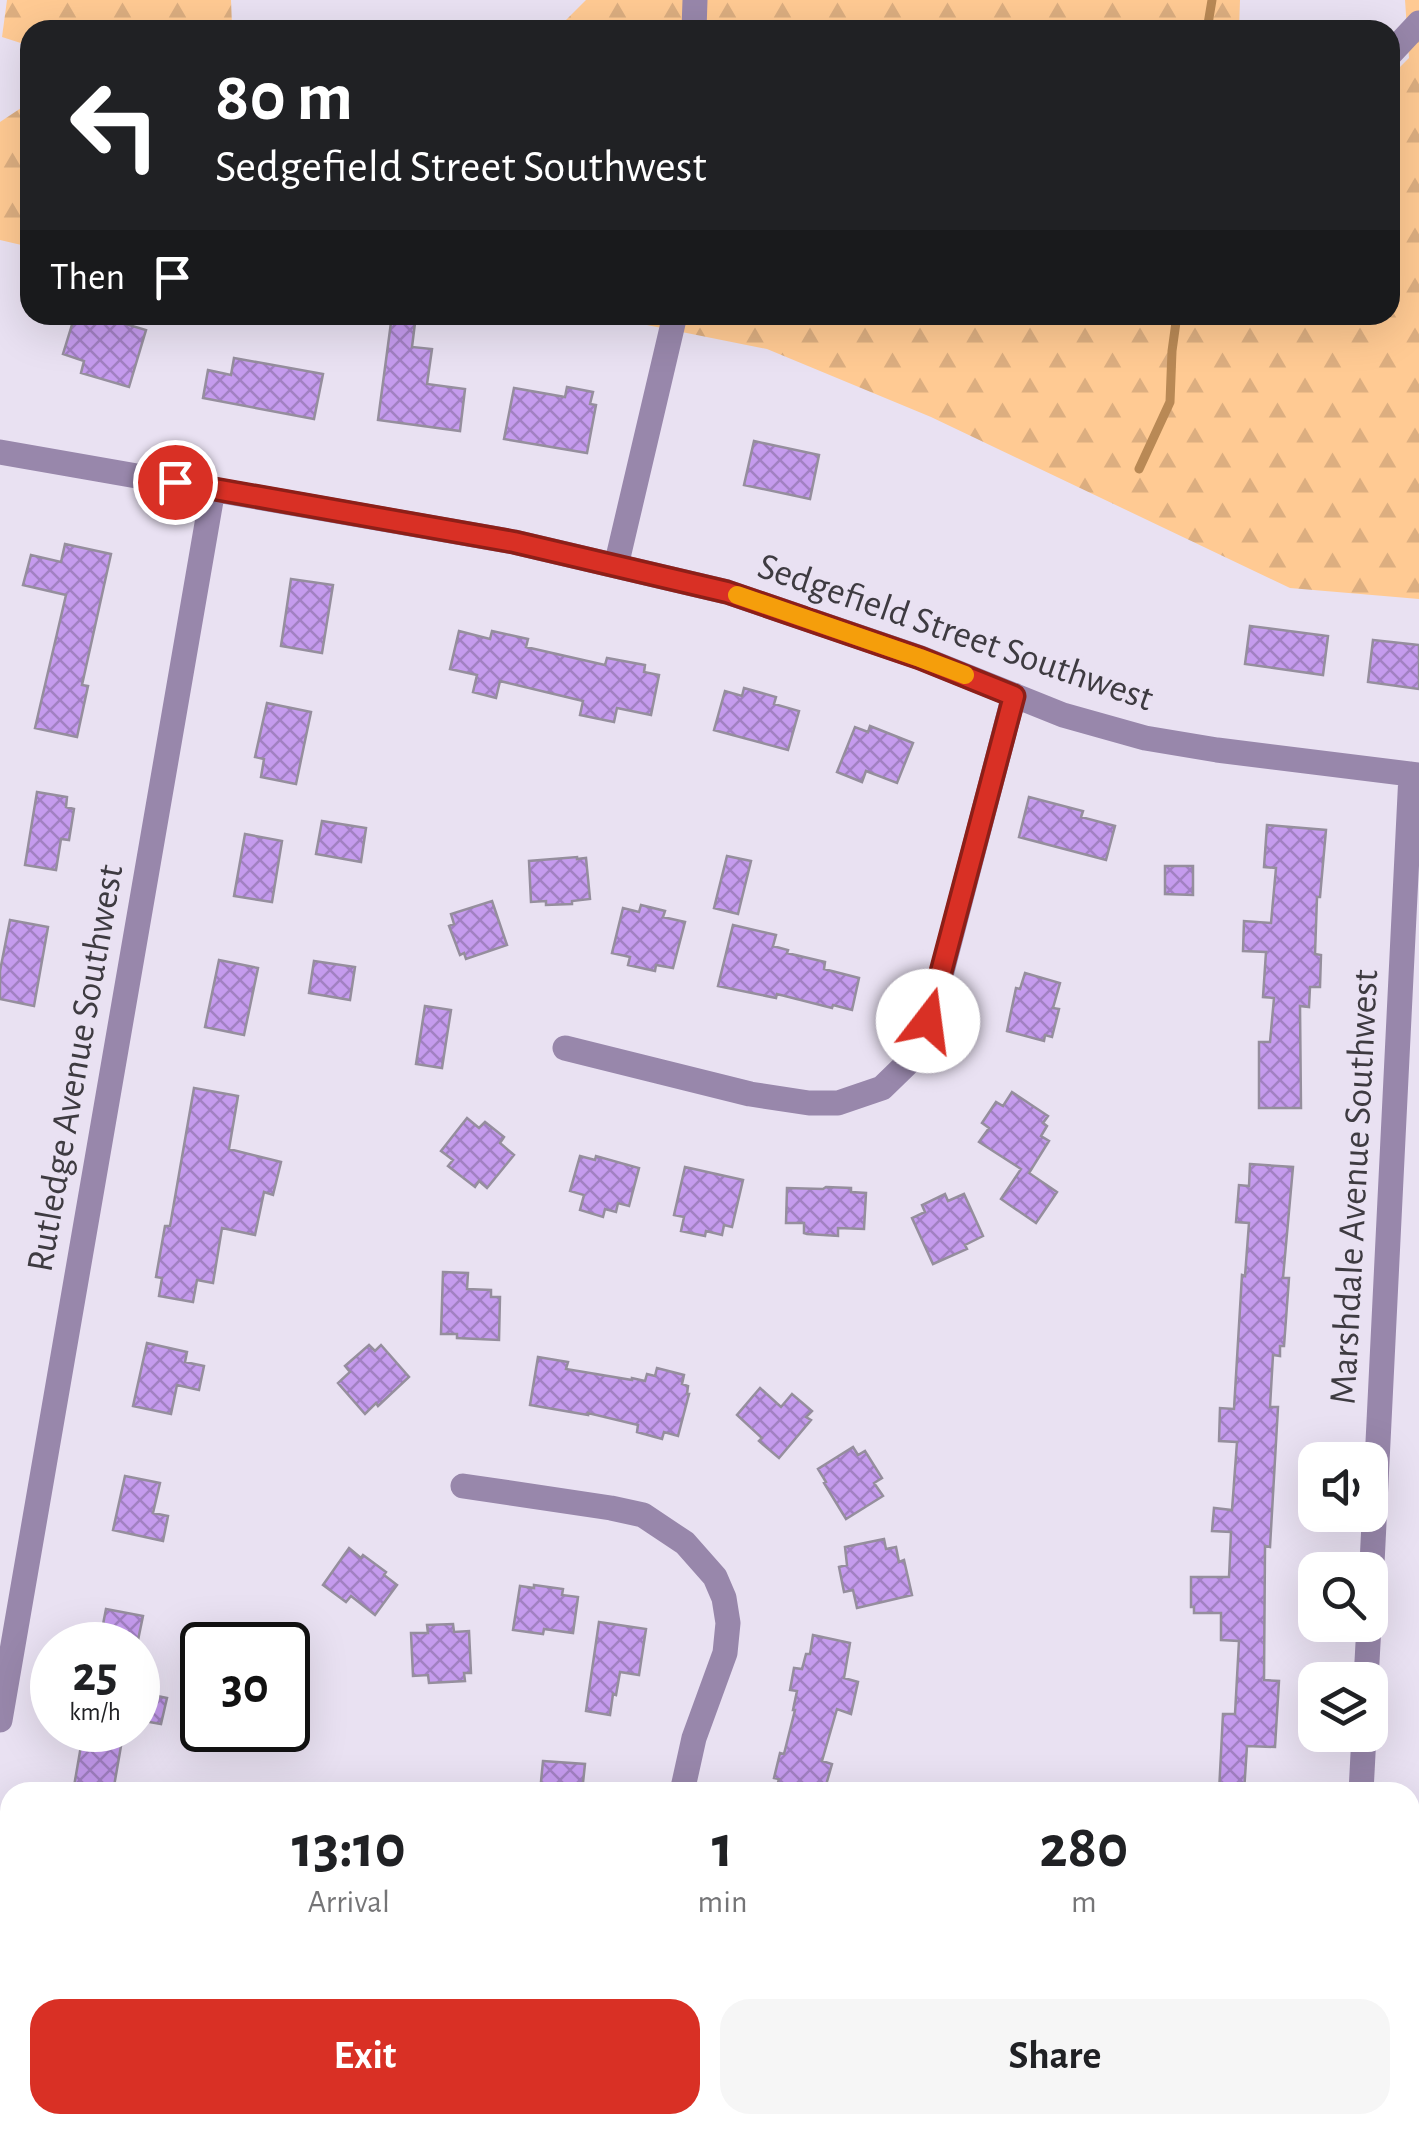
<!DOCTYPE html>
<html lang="en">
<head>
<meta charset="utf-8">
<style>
	:root { --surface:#fff; --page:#f6f6f6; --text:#202124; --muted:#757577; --accent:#d93025 }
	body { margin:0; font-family:"Alegreya Sans",sans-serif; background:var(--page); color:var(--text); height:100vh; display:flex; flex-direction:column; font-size:38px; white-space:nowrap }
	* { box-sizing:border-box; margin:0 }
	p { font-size:32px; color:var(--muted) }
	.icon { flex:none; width:55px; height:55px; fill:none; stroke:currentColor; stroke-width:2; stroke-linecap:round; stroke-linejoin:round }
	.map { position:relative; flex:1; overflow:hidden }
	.panel { position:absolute; left:0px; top:1782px; width:1420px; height:352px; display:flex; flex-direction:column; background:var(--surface); border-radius:30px 30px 0 0; box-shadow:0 10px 40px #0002 }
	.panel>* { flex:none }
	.hud { position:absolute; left:20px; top:20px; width:1380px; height:305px; border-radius:30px; box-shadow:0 10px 40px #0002; background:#202124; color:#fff; overflow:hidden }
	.controls { position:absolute; left:1298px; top:1442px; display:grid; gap:20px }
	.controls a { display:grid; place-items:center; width:90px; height:90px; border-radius:20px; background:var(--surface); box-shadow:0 10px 40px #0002; font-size:50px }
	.speed { position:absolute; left:30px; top:1622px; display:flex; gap:20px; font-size:50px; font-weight:700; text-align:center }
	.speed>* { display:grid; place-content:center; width:130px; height:130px; border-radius:50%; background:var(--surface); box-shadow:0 10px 40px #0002; line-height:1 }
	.speed small { font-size:25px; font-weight:400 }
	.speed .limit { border:5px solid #111; border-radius:15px; background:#fff; color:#111 }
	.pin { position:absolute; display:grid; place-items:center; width:85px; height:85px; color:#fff; margin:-42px; border:5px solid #fff; border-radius:50%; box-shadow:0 2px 10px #0007 }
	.me { position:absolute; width:110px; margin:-55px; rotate:15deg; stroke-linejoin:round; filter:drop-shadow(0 0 8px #0008) }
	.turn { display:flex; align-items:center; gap:35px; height:210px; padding:0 30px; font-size:45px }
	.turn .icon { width:130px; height:130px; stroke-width:2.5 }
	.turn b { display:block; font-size:70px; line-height:85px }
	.then { display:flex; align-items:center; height:95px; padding:0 30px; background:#0003; gap:20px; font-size:38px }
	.eta { display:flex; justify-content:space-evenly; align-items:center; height:170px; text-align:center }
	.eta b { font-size:60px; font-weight:700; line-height:70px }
	.action { display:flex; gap:20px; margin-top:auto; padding:20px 30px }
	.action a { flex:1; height:115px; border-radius:30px; background:var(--accent); color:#fff; font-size:40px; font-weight:700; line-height:115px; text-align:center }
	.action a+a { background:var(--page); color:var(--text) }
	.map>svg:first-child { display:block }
	.forest { fill:url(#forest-firs) }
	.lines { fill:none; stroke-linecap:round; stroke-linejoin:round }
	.stream { stroke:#b98955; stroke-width:9 }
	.building { fill:url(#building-cross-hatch); stroke:#958e9d; stroke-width:2.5 }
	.minor { stroke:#9887ab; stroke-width:25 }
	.route-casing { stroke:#8d1f18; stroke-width:25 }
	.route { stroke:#d93025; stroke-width:18 }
	.slow { stroke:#f59e0b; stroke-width:18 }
	.labels { text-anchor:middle; stroke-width:9; stroke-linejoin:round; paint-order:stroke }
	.street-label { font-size:38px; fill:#3e3b41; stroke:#e9e1f2 }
</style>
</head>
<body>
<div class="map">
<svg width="1419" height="2134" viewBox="0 0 1419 2134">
	<defs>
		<pattern id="forest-firs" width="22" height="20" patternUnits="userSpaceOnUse" patternTransform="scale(2.5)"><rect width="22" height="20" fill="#ffca93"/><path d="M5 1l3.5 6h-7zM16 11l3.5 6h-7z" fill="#dcae80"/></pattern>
		<pattern id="building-cross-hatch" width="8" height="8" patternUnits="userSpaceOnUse" patternTransform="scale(2.5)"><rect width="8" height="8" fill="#c59bee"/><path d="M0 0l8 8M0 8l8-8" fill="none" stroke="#a180c2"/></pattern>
	</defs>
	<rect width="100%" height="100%" fill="#e9e1f2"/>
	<path class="forest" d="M7,0h224l1,26 -21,4h-181v16l-28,-9z
		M586,0h654l-1,30h-683z
		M1405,0h14v599l-129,-11 -359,-171 -164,-68 -170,-34h793v-238l19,-19z
		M30,102v145l-30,-7v-118z"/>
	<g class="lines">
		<path class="stream" d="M1207,30l5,-30
			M1139,469l31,-67 2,-51 5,-36"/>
	</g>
	<path class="building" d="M75,315h21l50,15 -17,57 -48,-14 3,-12 -21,-7z
		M392,315h24l-4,32 20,2 -5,35 38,5 -5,42 -82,-11z
		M234,358l89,16 -9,45 -111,-21 5,-28 23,5z
		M567,387l26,5 -3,12 6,1 -9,48 -83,-14 10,-51 51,9z
		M754,441l65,14 -9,44 -66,-14z
		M65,544l46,10 -29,131 6,1 -11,51 -42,-9 31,-133 -43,-10 8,-30 30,7z
		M291,579l42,6 -11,68 -41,-7z
		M1250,626l78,10 -5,39 -78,-11z
		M459,631l31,8 2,-8 36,8 -2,8 79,18 2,-7 38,7 -1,7 15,3 -8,40 -34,-7 -3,14 -34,-7 3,-14 -83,-20 -4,17 -23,-6 4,-17 -27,-6z
		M1373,640l46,5v44l-51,-7z
		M744,688l32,9 -2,7 25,7 -11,39 -74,-20 11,-39 17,5z
		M267,703l44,9 -15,72 -35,-7 3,-18 -9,-2z
		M870,726l43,17 -16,40 -31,-12 -4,11 -25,-10 18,-45 13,5z
		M37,792l30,5 -1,10 8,2 -5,31 -8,-1 -5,31 -31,-5z
		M1029,797l54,14 -2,6 34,9 -9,34 -87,-23z
		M322,821l44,7 -5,34 -45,-8z
		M1267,825l59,5 -6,67h-3l-2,57 6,1 -1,32h-10l-1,20 -9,-1 1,102h-42v-66h11l4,-44 -11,-1 3,-45 -23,-1 1,-30 27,2 5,-55 -12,-1z
		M245,834l37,7 -10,61 -38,-6z
		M727,856l24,5 -13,53 -24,-6z
		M577,857v2l9,-1 4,41 -18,2v3l-26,1v-4l-15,1 -2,-41z
		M1165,866h28v29l-28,-1z
		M492,901l15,44 -41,14 -2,-6 -4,2 -11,-29 5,-2 -3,-10z
		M641,905l24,6 -2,6 22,5 -12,46 -17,-3 -1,6 -27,-6 2,-8 -18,-4 11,-45 16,4z
		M10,920l38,7 -14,79 -34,-7v-28z
		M733,925l43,10 -3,11 15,4 -1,3 38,9 -1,7 35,9 -7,32 -19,-5 -1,3 -55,-14 -1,4 -58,-12z
		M219,960l39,8 -14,67 -39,-8z
		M314,961l41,6 -5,33 -41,-7z
		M1025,973l35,10 -7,25 6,1 -7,28 -7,-2 -1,6 -37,-10 9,-43 4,1z
		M425,1006l26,4 -9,58 -26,-4z
		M194,1088l44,8 -9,53 52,13 -8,33 -9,-3 -9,43 -33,-7 -9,55 -16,-3 -4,22 -34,-6 3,-18 -6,-1 9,-51h5z
		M1012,1092l36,24 -5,7 4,3 -6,10 8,5 -20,32 28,19 -21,31 -35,-24 20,-30 -42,-27 10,-14 -7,-5 14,-21 7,4z
		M467,1118l12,10 6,-6 19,15 -4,6 14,12 -27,33 -8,-7 -4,6 -27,-21 5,-6 -12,-9z
		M580,1156l15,4 1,-4 43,12 -10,38 -11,-3 -2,9 -11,-3 -2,8 -23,-7 4,-15 -14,-4z
		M1250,1164l43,3 -10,111h6l-5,68h-4v10l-7,-1 -3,52h8l-8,140 -5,-1 -1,134 15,1 -4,66 -28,-1 -3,46h-25l4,-78h12l4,-73 -18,-1v-27h-27v-6h-3v-30h38l2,-45 -19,-1 2,-23 18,2 5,-68 -18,-1 1,-33 14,1 8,-134 3,1 4,-53 -13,-1 3,-37 10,1z
		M685,1167l58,13 -11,47 -8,-2 -2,10 -16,-4 -1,5 -24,-5 3,-14 -10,-2z
		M826,1187l25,1v4l15,1 -2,36 -26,-1v8l-31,-2 -3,-1v-10h-18l1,-35 36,1z
		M945,1194l3,7 16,-7 19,42 -18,9 2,4 -34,15 -21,-46 13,-6 -3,-7z
		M443,1272l25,1 -1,16 24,1v7h9l-1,43 -42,-2v-4h-16z
		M147,1343l40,9 -2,10 19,4 -5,24 -22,-5 -6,29 -38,-8z
		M369,1345l6,6 6,-6 28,32 -31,29 -2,-3 -11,11 -27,-31 12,-11 -5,-6z
		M538,1357l30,5 -2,7 66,11v-2l13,3 2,-7 8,2 2,-8 27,7 -2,9 6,2 -1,8h2l-11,42 -14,-4 -2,7 -25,-7 1,-7 -50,-12v2l-58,-10z
		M760,1388l21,19 11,-13 20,17 -6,6 5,3 -32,38 -20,-17 3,-3 -25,-23z
		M853,1447l5,8 7,-4 17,27 -8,5 9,13 -37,23 -22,-36 2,-1 -8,-13z
		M125,1476l35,7 -7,30 15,3 -5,25 -50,-11z
		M884,1539l2,10 10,-2 3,15 5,-2 8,35 -55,13 -4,-18 -9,2 -5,-25 8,-2 -2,-18z
		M349,1548l12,10 2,-3 23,17 -2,3 13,10 -22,30 -24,-19 -5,6 -23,-17z
		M534,1585l29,4 -1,6 16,2 -5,36 -29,-4 -1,5 -30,-4 7,-44 14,2z
		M106,1609l37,7 -6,29h-38z
		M599,1622l47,7 -7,46 -19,-3 -4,23 -3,-1 -3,21 -24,-4z
		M453,1624l1,8 15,-1 2,42h-7l1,8 -36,2 -1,-8 -15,1 -2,-43h17l-1,-8z
		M813,1635l37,8 -6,35 14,4 -7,32 -14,-5 -15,52 10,3 -8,28h-49l4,-13 -5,-1 6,-25 4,1 11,-44h-2l4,-19 -7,-1 4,-22 8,1 4,-15h4z
		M138,1692l29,6 -6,26 -23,-4z
		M82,1740l39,6 -8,46h-40z
		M543,1761l42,3 -3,28h-42z"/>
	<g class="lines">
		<path class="minor" d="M694,30l1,-30
			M1390,54l29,-31
			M0,452l514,90 213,50 194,66 142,57 82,23 72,12 202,25
			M616,566l59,-251
			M565,1048l185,46 59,9h29l44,-15 34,-33 13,-34 85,-326
			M463,1486l148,22 32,7 42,28 30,34 9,21 4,25 -3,30 -31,85 -12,54
			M1370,1604l41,-830
			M1366,1680l3,-55
			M0,1720l213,-1231
			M1361,1792l3,-57
			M0,2003l10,2
			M1410,2106l9,1
			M844,2134l1,-9
			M1344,2134v-9"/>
	</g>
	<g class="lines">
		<defs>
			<path id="route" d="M175,482l339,60 213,50 193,66 94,38 -86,325"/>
		</defs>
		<use href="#route" class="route-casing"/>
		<use href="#route" class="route"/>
		<path class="slow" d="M737,595l183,63 45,17"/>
	</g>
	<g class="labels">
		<g class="street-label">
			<text transform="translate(956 631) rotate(19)" y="13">Sedgefield Street Southwest</text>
			<text transform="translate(74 1068) rotate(-80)" y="13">Rutledge Avenue Southwest</text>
			<text transform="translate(1353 1187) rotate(-87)" y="13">Marshdale Avenue Southwest</text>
		</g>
	</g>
</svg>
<div class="controls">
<a><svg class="icon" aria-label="sound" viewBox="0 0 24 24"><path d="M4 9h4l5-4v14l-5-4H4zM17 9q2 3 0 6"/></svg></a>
<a><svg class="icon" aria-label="search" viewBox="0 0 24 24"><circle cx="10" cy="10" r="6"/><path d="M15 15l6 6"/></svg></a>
<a><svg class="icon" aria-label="layers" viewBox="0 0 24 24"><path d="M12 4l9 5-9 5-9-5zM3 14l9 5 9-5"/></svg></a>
</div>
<div class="speed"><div>25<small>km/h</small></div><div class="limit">30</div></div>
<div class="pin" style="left:175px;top:482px;background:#d93025"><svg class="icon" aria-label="arrive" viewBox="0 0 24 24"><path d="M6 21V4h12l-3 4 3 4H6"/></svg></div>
<svg class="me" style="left:928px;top:1021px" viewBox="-20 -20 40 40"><circle r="19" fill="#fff"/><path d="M0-13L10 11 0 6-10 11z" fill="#d93025"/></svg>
<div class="hud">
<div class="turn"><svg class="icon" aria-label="left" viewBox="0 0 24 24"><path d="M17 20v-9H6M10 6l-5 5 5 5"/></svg><div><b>80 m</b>Sedgefield Street Southwest</div></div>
<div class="then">Then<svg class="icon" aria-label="arrive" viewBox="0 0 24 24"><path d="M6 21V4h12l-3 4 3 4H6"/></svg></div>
</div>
<section class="panel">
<div class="eta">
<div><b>13:10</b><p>Arrival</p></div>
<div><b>1</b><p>min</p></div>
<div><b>280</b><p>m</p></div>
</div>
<div class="action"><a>Exit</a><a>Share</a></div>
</section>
</div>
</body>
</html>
